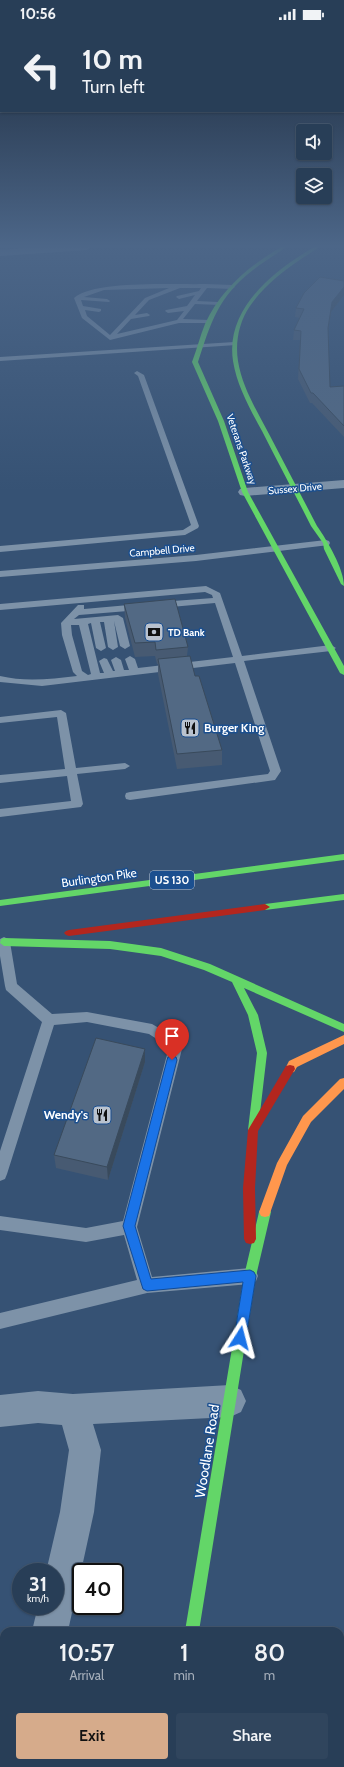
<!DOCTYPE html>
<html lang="en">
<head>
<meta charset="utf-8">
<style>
	:root { --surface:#283e57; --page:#30455d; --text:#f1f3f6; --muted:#a5aeba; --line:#44576d; --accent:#d6ab8b }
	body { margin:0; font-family:Cabin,sans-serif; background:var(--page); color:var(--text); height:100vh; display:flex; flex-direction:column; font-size:15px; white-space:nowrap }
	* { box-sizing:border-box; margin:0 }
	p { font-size:13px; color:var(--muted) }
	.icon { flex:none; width:22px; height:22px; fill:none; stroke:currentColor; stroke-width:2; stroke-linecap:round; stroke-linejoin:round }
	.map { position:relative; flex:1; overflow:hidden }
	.drawer { position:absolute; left:0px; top:1599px; width:344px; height:140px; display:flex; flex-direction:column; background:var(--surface); border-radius:12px 12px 0 0; box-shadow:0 1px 3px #0004,0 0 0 1px var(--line) }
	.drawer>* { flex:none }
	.top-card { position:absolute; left:0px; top:0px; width:344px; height:84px; box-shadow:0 1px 3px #0004,0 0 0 1px var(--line); background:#283e57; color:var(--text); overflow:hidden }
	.controls { position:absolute; left:296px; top:96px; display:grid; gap:8px }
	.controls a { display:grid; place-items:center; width:36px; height:36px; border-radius:4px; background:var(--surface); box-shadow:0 1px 3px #0004,0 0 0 1px var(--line); font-size:20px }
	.speed { position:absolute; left:12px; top:1535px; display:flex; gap:8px; font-size:20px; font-weight:700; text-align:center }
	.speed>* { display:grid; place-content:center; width:52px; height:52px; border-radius:50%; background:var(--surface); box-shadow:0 1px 3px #0004,0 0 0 1px var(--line); line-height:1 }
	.speed small { font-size:10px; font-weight:400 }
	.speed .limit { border:2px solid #111; border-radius:6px; background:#fff; color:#111 }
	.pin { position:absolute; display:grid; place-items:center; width:34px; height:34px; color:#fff; margin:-41px -17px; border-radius:50% 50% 50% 0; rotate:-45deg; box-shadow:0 0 4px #0007 }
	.pin .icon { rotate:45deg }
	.me { position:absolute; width:44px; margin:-22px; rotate:9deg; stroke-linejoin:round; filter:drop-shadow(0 0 3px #0008) }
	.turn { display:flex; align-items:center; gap:14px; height:84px; padding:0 16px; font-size:18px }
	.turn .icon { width:52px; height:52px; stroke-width:2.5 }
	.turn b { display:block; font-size:28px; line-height:34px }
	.eta { display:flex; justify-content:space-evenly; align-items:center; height:68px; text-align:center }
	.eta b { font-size:24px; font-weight:600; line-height:28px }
	.cta { display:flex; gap:8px; margin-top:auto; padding:8px 16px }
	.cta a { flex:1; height:46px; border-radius:4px; background:var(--accent); color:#111; font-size:16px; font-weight:600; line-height:46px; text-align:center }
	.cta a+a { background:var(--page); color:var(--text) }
	.status { display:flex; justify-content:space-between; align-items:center; height:28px; padding:0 20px; background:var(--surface); direction:ltr }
	.status svg { height:11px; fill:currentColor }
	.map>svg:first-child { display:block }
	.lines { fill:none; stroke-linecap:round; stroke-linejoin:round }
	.lane { fill:#7d92a8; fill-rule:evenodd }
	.street { fill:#7d92a8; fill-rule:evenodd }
	.fast { fill:#63d668; fill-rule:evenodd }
	.slow { fill:#ff974d; fill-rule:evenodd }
	.jam { fill:#b3261e; fill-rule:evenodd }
	.wall { fill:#475a72 }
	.shaded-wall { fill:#394a5c }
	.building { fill:#526984; stroke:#394a5c }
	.route { fill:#1a73e8; stroke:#114b97 }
	.labels { text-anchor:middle; stroke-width:3; stroke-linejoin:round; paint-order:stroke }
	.far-street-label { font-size:10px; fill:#fff; stroke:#1b4f8f }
	.far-poi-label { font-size:10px; font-weight:bold; fill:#fff; stroke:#1b4f8f; text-anchor:start }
	.shield { fill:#1b4f8f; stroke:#bbcadd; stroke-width:1 }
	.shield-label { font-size:11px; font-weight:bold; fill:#fff }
	.poi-label { font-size:12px; font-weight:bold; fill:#fff; stroke:#1b4f8f; text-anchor:start }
	.street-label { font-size:12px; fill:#fff; stroke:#1b4f8f }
	.near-street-label { font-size:14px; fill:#fff; stroke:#1b4f8f }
</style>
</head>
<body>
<div class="status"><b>10:56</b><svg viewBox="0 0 49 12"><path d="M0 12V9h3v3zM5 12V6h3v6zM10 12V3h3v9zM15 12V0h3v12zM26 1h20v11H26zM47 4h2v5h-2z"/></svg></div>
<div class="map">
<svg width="344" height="1739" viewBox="0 0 344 1739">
	<rect width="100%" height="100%" fill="#365274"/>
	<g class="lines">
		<path class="lane" d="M205,256l27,1 3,2 -3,2 -25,-1 -10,13 21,1 3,2 -1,1 -25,-1 -12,15 26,1 2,1v2h-32l-69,17 -28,-22 -8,-20c20,-18 102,-13 131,-14zM169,260l-24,10 -35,37 -23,-19 -2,-6 14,2 2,-1v-2l-18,-3 -2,-6 28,2 1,-1 -3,-2 -23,-2 20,-7zM180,260h21l-2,3 -22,5 -1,1 3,2 16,-4 -8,11 -21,4 -1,1 3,2 16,-2 -7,9 -60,14 14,-15 18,-3 1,-1 -3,-2 -12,2 14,-15z
			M234,314l3,2 -1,1 -236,16v-4z
			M137,343l7,4 55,151 -1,2 -13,7 -185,17v-6l183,-16 8,-5 -53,-149 -4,-3z
			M326,512l3,1 1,2 -1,2 -133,16 -196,16v-6l196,-16z
			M206,558l14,7 22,63 89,-11 5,3 -5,3 -87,10 37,110 -6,9 -145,20 -4,-1 -1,-3 1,-3 4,-1 138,-18 2,-3 -35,-108 -193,23 -42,-4v-6c25,6 51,3 77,0l-4,-4 -11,-37 -1,-12 17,-18h6v4l56,-5 5,3 -5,3 -61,5 -5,4 44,-4 5,3 7,28 -5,3 -5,-3 -6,-25 4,26 -5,3 -5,-3 -4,-25h-4l6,26 -5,3 -5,-3 -5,-25 -3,1 12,49h4l-5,-12 5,-3 3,1 6,12h2l-4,-11 5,-3 5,3 3,10h5l-4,-11 5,-3 5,3 3,9 95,-11 -18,-54 -55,5 -5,-3 5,-3 53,-4 -1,-3 -7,-3 -205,18v-6zM71,597h8l12,49 -3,1 -6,-4 -10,-36z
			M61,682l5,3 10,55 49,-5 5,3 -5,3 -48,5 6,30 -2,3 -81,10v-8l71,-8 -4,-25 -67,7v-8l65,-6 -8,-52 -57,6v-6z
			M4,909l4,2 2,3 7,42 35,30 35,-2 65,12 29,17 2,4 -46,182 15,50 98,-9 6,3 2,5 -2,5 -6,3 -103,9 -147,36v-16l137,-33 -13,-45 -38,7 -86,-12v-14l86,12 37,-7 46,-174 -20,-13 -62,-12 -33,3 -47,149 -2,5 -5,2v-30l42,-129 -36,-32 -1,-4 -5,-30v-17z"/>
		<path class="street" d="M41,219h51l-5,3 -87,6v-6z
			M344,452v8l-99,8 -5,-1 -2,-3 2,-3 5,-1z
			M230,1357l11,5 5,11 -5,11 -11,5 -137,7 8,26 -7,62 -26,119h-36l6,-25h17v-34h-9l14,-60 9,-62 -7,-25 -24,-2 -38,4v-32l38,-4 35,3z
			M4,1730v5h36l-1,4h-38z"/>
		<path class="fast" d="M281,219h5c-10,8 -22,14 -33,23 -35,27 -42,52 -55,92l26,59 24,71 96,174v9l-4,-2 -98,-181 -24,-71 -26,-59c5,-13 8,-26 13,-38 16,-35 44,-58 76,-77z
			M314,219h5c-5,4 -12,8 -18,12 -19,13 -37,27 -51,47 -11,16 -15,36 -12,55 4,26 19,50 31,73 16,31 32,61 48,92 10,14 27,43 27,60l-3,-2 -17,-35 -1,-6 -12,-17c-16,-32 -33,-63 -49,-95 -12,-22 -25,-45 -29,-70 -8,-53 41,-90 81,-114z
			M344,826v6l-344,46v-6z
			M344,866v6l-79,10 -5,-3 5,-3z
			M4,910l106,3 51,7 49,16 134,60v8l-100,-44 14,27 9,38 -9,77 -1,3 -4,2 -4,-2 -1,-3 9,-77 -9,-38 -16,-33 -28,-12 -43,-14 -51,-7 -106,-3 -4,-3 1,-4z
			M265,1179l4,1 2,4 -15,64 -57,355h-14l59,-355 15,-64 2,-4z
			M163,1735h16l-1,4h-16z"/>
		<path class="slow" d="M344,1007v9l-47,23 -3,5 -4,1 -4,-1 -1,-3 4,-8z
			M344,1050v11l-33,33 -24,43 -18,51 -4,1 -4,-1 -2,-4 18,-49 26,-47 37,-37z"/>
		<path class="jam" d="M265,876l5,3 -5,3 -196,26 -3,-1 -2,-2 2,-2 3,-1z
			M290,1037l4,1 1,3 -37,62 -3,57 1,51 -2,4 -4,1 -4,-1 -2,-4 -1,-51 5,-58 38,-64z"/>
	</g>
	<path class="wall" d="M344,253v14l-13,17 -3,19 2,56 14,-1v51l-32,-34h-2l-12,-24 2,-39h-7l1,-10 6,-12 -5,-1 1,-9z
		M124,576l64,43 -1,9 35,94v15l-45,4 -19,-95v-10h-1l-2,-8 -20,1 -10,-39z
		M145,1034l-37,118 -52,-12 -2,-13z"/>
	<path class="shaded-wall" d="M344,259v8l-13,17 -4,26 5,-36z
		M145,1021v13l-37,118 -1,-13z"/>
	<path class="building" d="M320,249l24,4v6l-12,15 -4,26 2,59 14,-1v40l-31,-33h-2l-12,-24 2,-38 -7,-1 10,-21 -8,-1 8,-15z
		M175,571l13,48 -32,3 -1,-8 -20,1 -11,-39z
		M190,628l5,20h4l23,74 -45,4 -19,-95z
		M96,1010l49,11 -38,118 -53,-12z"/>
	<linearGradient id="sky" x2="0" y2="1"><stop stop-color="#1e2d40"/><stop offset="0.47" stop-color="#4c6688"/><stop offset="1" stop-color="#4c6688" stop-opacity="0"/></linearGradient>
	<rect width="344" height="463" fill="url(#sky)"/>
	<path class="route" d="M172,1028l4,1 1,3 -42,166 16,53 99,-9 4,2 2,4 -10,62 -2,5 -4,1 -5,-1 -1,-5 9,-56 -96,9 -4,-2 -20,-63 44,-166 1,-3z"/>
	<defs>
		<symbol id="bank-square" viewBox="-11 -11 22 22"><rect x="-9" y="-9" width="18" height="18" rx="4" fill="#b9c2ce" stroke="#1b4f8f"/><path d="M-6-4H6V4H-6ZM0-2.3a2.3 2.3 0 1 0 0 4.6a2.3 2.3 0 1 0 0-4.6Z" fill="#111"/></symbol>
		<symbol id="restaurant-square" viewBox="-11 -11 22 22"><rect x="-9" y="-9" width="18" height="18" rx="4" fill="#b9c2ce" stroke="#1b4f8f"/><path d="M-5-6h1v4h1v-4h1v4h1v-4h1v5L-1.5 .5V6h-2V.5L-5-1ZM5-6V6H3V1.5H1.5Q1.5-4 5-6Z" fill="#111"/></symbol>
	</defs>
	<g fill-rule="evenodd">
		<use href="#bank-square" x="143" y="593" width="22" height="22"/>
		<use href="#restaurant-square" x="179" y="689" width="22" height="22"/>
		<use href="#restaurant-square" x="91" y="1076" width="22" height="22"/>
	</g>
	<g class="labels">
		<g class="far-street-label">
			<text transform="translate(242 421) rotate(71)" y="4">Veterans Parkway</text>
			<text transform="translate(295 460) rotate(-5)" y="4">Sussex Drive</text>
			<text transform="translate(162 522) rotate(-5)" y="4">Campbell Drive</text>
		</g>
		<g class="far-poi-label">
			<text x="168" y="608">TD Bank</text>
		</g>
		<rect class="shield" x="150" y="843" width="44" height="18" rx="3"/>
		<g class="shield-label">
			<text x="172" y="856">US 130</text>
		</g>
		<g class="poi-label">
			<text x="204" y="704">Burger King</text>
			<text x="88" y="1091" text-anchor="end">Wendy's</text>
		</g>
		<g class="street-label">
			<text transform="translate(99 850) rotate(-8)" y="4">Burlington Pike</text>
		</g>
		<g class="near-street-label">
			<text transform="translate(207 1423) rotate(-81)" y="5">Woodlane Road</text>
		</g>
	</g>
</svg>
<div class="controls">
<a><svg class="icon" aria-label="sound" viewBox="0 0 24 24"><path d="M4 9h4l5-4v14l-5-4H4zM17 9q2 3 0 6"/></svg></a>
<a><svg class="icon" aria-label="layers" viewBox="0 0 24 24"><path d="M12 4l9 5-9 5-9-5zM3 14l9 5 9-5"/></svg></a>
</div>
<div class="speed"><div>31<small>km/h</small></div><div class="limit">40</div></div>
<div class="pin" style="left:172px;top:1032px;background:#d93025"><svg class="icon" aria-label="arrive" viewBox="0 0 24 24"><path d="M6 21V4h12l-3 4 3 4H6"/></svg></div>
<svg class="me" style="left:240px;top:1310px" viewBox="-20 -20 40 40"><path d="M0-17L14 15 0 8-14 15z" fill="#1a73e8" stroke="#fff" stroke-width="4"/></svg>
<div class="top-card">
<div class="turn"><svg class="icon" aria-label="left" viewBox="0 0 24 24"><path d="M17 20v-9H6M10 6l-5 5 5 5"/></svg><div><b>10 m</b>Turn left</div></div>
</div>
<section class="drawer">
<div class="eta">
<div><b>10:57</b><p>Arrival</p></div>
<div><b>1</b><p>min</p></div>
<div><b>80</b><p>m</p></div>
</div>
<div class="cta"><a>Exit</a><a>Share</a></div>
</section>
</div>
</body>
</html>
